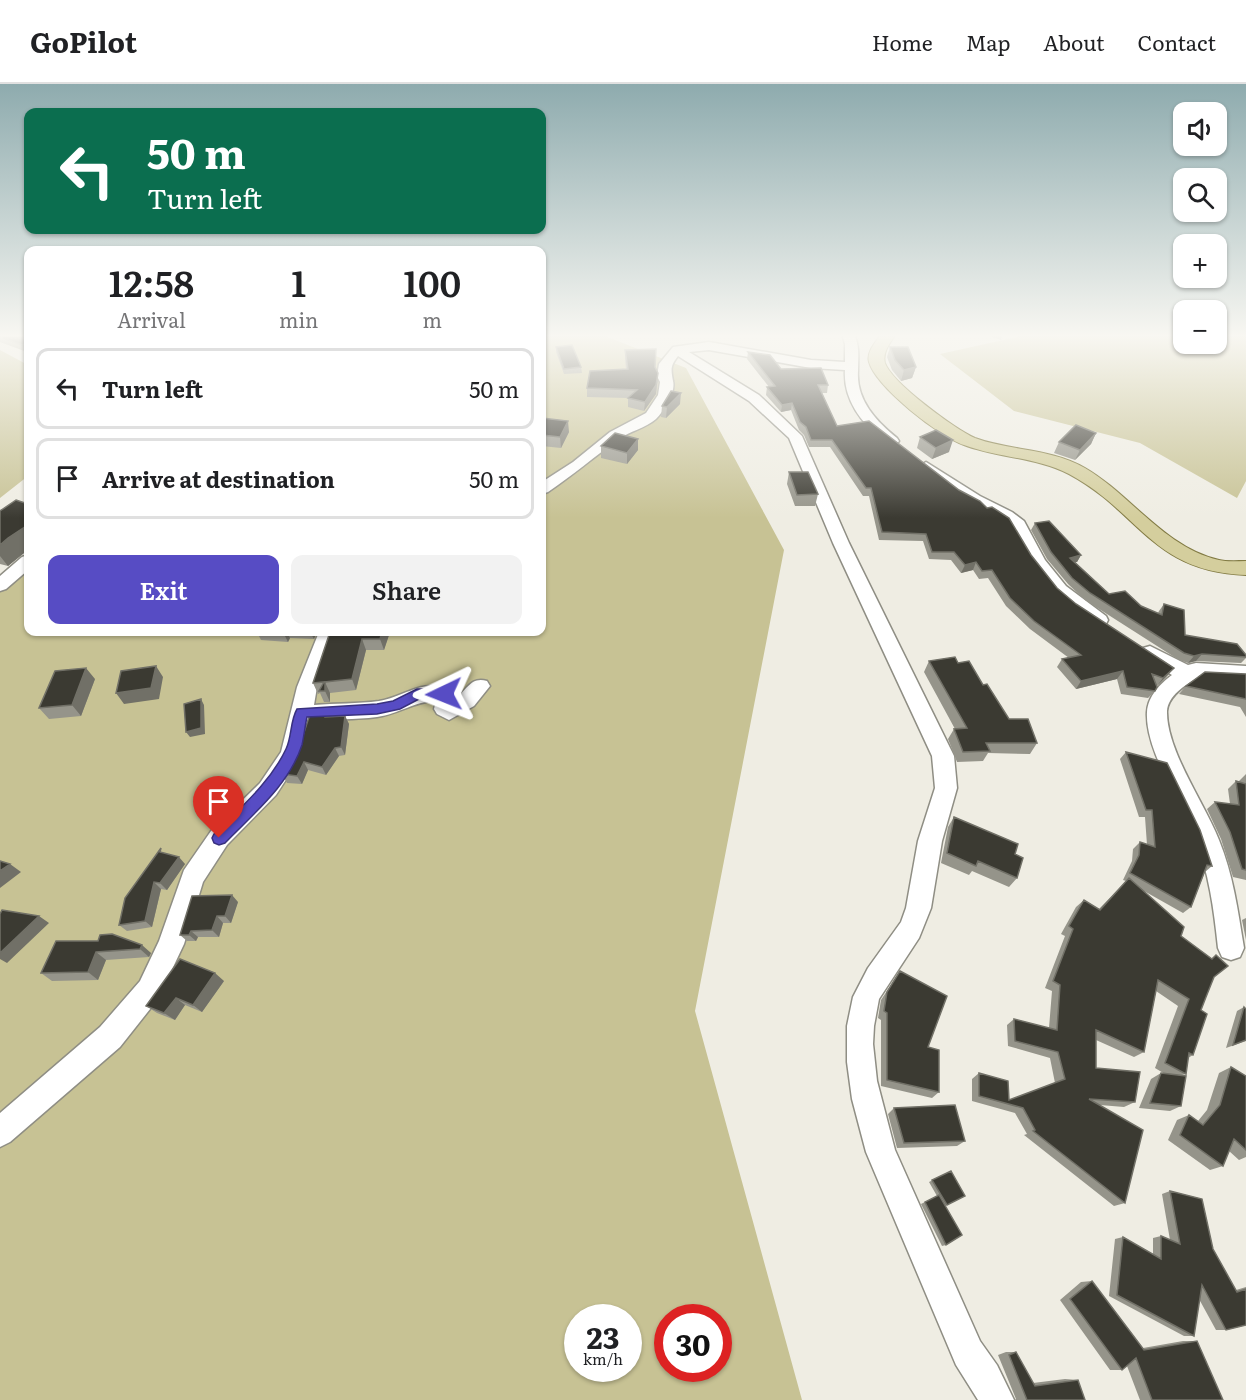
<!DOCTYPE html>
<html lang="en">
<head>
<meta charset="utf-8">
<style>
	:root { --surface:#fff; --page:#f2f2f2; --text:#202124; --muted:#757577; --line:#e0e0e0; --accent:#574cc4 }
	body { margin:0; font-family:Literata,serif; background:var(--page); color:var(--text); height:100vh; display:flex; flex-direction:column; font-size:22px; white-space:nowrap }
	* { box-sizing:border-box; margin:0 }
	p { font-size:20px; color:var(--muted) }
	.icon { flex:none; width:33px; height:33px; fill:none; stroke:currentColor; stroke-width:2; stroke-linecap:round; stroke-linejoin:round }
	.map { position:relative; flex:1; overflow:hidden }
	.sheet { position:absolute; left:24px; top:162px; width:522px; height:390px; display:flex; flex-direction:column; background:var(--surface); border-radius:12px; box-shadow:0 2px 4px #0004 }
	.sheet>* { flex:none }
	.hud { position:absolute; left:24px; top:24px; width:522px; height:126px; border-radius:12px; box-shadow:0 2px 4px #0004; background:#0b6e4f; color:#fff; overflow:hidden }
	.buttons { position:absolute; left:1173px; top:18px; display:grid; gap:12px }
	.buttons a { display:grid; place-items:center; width:54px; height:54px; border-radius:12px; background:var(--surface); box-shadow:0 2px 4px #0004; font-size:30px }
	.speed { position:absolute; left:564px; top:1220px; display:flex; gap:12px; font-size:30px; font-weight:700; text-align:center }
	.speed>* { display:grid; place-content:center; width:78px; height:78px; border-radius:50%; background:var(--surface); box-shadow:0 2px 4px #0004; line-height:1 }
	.speed small { font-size:15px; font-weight:400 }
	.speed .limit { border:9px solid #d22; background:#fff; color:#111 }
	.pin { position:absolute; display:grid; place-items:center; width:51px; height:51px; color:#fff; margin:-62px -26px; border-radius:50% 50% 50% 0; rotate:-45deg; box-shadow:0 0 6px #0007 }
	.pin .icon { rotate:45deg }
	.me { position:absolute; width:66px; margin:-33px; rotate:268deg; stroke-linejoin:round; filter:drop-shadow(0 0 4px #0008) }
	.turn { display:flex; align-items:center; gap:21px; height:126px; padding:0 24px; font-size:27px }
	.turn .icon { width:78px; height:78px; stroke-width:2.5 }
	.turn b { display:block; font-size:42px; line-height:51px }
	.eta { display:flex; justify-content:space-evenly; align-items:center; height:102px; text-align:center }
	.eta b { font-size:36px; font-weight:600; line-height:42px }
	.action { display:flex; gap:12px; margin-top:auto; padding:12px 24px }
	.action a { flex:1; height:69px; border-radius:12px; background:var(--accent); color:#fff; font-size:24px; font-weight:600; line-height:69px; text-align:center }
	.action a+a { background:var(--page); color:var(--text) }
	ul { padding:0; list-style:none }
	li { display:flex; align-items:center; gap:18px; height:81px; margin:0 12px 9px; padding:0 12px; border:3px solid var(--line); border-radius:12px }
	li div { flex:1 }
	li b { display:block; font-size:22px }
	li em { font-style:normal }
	header { display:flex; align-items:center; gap:36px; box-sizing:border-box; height:84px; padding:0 30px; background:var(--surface); border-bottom:2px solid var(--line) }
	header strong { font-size:28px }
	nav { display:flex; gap:33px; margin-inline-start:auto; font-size:21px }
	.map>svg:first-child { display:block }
	.green { fill:#c7c294; fill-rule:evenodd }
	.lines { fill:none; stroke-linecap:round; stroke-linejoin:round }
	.minor-casing { stroke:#8f8e84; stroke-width:3 }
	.major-casing { stroke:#827b44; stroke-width:2 }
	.minor { fill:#fff; fill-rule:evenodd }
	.major { fill:#d4ce9d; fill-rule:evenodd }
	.wall { fill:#95948a }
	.shaded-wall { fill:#717067 }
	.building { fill:#3b3a32; stroke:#717067; stroke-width:1.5 }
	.route { fill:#574cc4; stroke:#39317f; stroke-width:1.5 }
</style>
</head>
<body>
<header>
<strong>GoPilot</strong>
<nav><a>Home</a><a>Map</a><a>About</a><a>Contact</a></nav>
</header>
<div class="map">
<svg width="1246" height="1316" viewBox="0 0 1246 1316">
	<rect width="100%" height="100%" fill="#efede3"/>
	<path class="green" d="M542,250h58l86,34 98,182 -89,461 107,389h-802v-823l28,-23v78h514zM578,1233h50v51h-50zM668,1233h50v51h-50z
		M1030,250h153l1,10h32l1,-10h29v147l-9,17 -97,-55 -126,-32 -74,-57z
		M0,266l28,15v111l-28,22z"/>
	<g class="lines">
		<defs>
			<path id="minor" d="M842,250h12c6,12 4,25 4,37 -2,29 18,50 39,67l2,3 -2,3h-10c-24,-19 -44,-43 -42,-74l-34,-2 -102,-18 -20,2 70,43 43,41 47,107 105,213 3,32 -15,53 -11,67 -12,30 -40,61 -5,27 -1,18 4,37 18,69 85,191 17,24 17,35h-36l-22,-35 -90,-213 -14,-53 -5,-37v-36l6,-29 15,-29 33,-46 5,-14 12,-67 17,-53 -3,-32 -99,-213 -44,-105 -40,-37 -71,-45c-8,10 -7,14 -5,25 3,11 -9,30 -17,38 -10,9 -26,12 -37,20 -24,17 -47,37 -71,53l-6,2v-12l31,-20 37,-30 36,-19 12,-18 2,-13 -3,-6 2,-12 14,-17 36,-5 102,18 34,2v-18z
				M926,378l54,34 32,16 12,9 21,39 21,26 40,30 2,4 -2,4 -7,2 -7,-2 -38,-30 -25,-32 -18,-34 -11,-10 -32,-16 -47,-32 -3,-3z
				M28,471v15l-22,19 -6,2v-15l22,-19z
				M319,548h18l-20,55 -3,18c21,-2 44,-1 65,-4 28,-5 40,-22 72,-12l5,9c11,-8 15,-22 31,-17l3,5 -16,20 -25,14 -12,-6 -3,-5 2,-8c-21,0 -37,13 -59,16 -22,3 -45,2 -67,3l-8,35 -26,40 -49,50 -24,37 -19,62 -26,55 -38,48 -110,95 -10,5v-34l100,-86 40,-46 19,-40 25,-71 27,-39 49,-48 21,-31 16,-65z
				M1150,562l38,19 8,-2 50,3v14l-49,-2c-12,7 -29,18 -30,33 -1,39 38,93 52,129 14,34 19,71 25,108l-4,9 -9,3 -9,-3 -4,-9c-4,-38 -9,-77 -24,-112 -14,-36 -49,-86 -47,-124 1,-16 14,-29 25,-37l-29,-17 -3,-5 3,-5z"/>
			<path id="major" d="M881,250h15c-5,8 -14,18 -11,29 7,20 70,66 90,75 35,13 76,10 110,30 45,26 80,80 134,92 8,2 18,1 27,1v14c-94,-3 -106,-63 -177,-101 -33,-17 -71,-16 -105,-29 -24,-8 -88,-58 -95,-83 -3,-10 7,-20 12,-28z"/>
		</defs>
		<use href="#minor" class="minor-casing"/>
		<use href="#major" class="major-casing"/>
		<use href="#minor" class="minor"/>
		<use href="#major" class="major"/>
	</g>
	<path class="wall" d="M0,250h28v18h-1l-27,-10z
		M984,250h19l-2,6z
		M556,263l25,20 1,6 -18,1 -8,-22z
		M890,263l26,20 -4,11 -11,3 -9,-11 -5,-13z
		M625,266l30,17 3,15 -2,12 -12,17 -16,-4v-9l-41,-1v-9l39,-19 -1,-9z
		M748,268l33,17 47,16 -1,8h-5l15,33 194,129 26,33 19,16 98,64 -7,8 -10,10 -1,-1 -1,6 -7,7 -27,-4 -4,-15 -41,10 -19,-22 5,-8 7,-1 -39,-29 -24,-23 -18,-28 -9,1 -6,-9 -12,3 -10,-13 -22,-1 -6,-18 -44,-1 -10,-44h-6l-33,-49h-21l-5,-12 -5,-5 -8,-20 -10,2 -15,-17 1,-8h2l-22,-28z
		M680,320l-14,14 -5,-1 1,-11z
		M542,335l27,13 -8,16 -19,-2z
		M1096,349l-5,11 -16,16 -21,-7 5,-11z
		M920,353l29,15 -17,7 -15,-11z
		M638,355v11l-11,14 -26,-6v-12z
		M789,388l29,22 -3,12h-20l-8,-22z
		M0,427l21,44 -13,11 -8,-2z
		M1035,439l46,32 -4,7h-2l34,32 32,12 17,7 1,-2 5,-7 21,31 61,20v3l-5,5 -45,-2 -8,2 -9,-3 -94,-60 -17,-16 -21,-25 -16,-29z
		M257,548h60l-3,7 -24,-1 -2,4 -27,-2z
		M330,548h60l-6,18h-18l-10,40 -26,3v9h-6l-4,-9 -2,1 -5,-11z
		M929,577l29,2 25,22 26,34 28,24 -7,11 -42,-1 -5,8 -26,1 -9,-23 6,-10h1l-31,-57z
		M1246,590v43l-6,-10 -61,-13 7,-8z
		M95,595l-14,37 -32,3 -10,-11z
		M325,629l2,4 18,-1 4,8 -4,31 -6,1 -13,19 -18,-5 -6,14 -15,-1 -5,-9z
		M1126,668l86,114 -7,6 -14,35 -8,6 -39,-22 37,45 30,23 5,-4 -2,22 -13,33 -8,45 -5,3 -2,16 -4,1 -1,31 -11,5 -31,-3 12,-29 10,-6 4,1 -10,-6 23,-62 -22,-15 -12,61 -10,5 -38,-17v28l39,34 -11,5 -24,-2 25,98 -11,3 -90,-71 3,-1 -12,-21 -43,-12v-22l7,-6 30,27 46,-17 -5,-25 -42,-12 -1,-21 7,-6 35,9 3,-37 -7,-3 20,-52 -4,-2 15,-27 8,-7 15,9 27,-28 -3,-1 9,-19 1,-12 7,-7 7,3 -2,-28h-6l-19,-58z
		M1246,690v106l-13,-3 -12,-38 -14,-30 8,-7 15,2 -2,-15 8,-8 3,1v-1z
		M954,733l61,37 2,24 -8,9 -37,-16 -3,4 -28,-12 7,-36z
		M166,770l19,10 -18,26 -6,-1 -9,38 -25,4 -8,-6z
		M238,818l-7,21h-8l-4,14h-21l-2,4h-9l-7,-6z
		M1246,834v22l-4,-20z
		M100,851l51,18 -2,4 -43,3 -8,20 -46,1 -11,-8 57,-32z
		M900,887l28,76 11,45 -7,6 -51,-12v-66l-3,-2 3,-18z
		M224,897l-22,31 -17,-7 -10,15 -18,-7 -11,-7z
		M1244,923l2,34 -20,7 11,-37z
		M1231,983l15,9v81l-7,3 -10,-9 -6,15 -13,4 -42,-30 9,-20 12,-5 9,6 9,-11 12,-37z
		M894,1024l71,33 -8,5 -60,2 -9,-34z
		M951,1087l14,25 -20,10 1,39 -4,1 -21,-42 16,-8 -8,-14z
		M1170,1107l43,58 23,41 10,-3v38l-20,5h-10l-17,-31 -5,37h-10l-75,-40 6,-57 8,-2 30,17v-16l8,-2 9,4 -8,-46z
		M1092,1197l51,67 40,-7h14l26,59h-83l-13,-34 -5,4h-12l-50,-70 21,-18z
		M1006,1268h10l17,31 32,-4 13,1 7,20h-70l1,-1 -18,-44z"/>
	<path class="shaded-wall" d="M28,259v9h-1l-5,-7z
		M916,283l-4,11 -11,3 3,-11z
		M658,289l-2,21 -12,17 1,-9z
		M681,309l-1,11 -14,14 1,-11z
		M792,319l-1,7 -10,2 1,-7z
		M568,337l1,11 -8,16 -1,-11z
		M1096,349l-5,11 -16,16 5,-10z
		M638,355v11l-11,14v-11z
		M953,356l-4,12 -17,7 4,-11z
		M28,441v25l-20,16 -8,-10v-11l8,-7z
		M1081,471l-4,7 -11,2 4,-6z
		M976,478l-3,8 -12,3 4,-8z
		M283,548h4l3,6 -2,4z
		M310,548h7l-3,7z
		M382,548h8l-6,18 -4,-11z
		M362,555l4,11 -10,40 -4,-11z
		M1202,570l-6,7 -8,2 6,-7z
		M156,582l7,11 -4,22 -35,5 -8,-11z
		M86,584l9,11 -14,37 -9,-11z
		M1174,584l-7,8 -10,10 6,-8z
		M1123,587l-6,8 -41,10 5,-8z
		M325,598l5,11v9l-5,-11z
		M201,615l3,6 1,29 -15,3 -4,-5z
		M345,632l4,8 -4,31 -4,-8z
		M335,664l4,8 -13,19 -4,-8z
		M304,678l4,8 -6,14 -5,-8z
		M179,773l6,7 -18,26 -7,-7z
		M10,780l11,8 -21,16v-17z
		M154,798l7,7 -9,38 -7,-6z
		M232,811l6,7 -7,21 -6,-7z
		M39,832l10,7 -42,40 -7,-4v-6z
		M217,832l6,7 -4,14 -7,-7z
		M191,847l7,6 -2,4 -7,-6z
		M142,861l9,8 -2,4 -9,-8z
		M96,868l10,8 -8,20 -10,-8z
		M215,889l9,8 -22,31 -9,-7z
		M176,914l9,7 -10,15 -11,-7z"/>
	<path class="building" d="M0,250h28v9l-6,2 -22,-8z
		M572,261l9,22 -17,2 -8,-22z
		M890,263h18l8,20 -12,3 -9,-10z
		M656,265l-1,18 3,6 -2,12 -11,17 -17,-4 9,-8 -50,-2 3,-17 38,-2 -3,-19z
		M748,268l22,3 11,14 40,-1 7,17h-10l19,41 32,-5 90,69 21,11 7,7 5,-1 17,11 22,37 26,33 19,16 98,64 -11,10 -11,-4 5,13 -2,4 -28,-4 -4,-16 -42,10 -19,-22 19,-4 -47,-34 -24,-23 -18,-28 -10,1 -6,-9 -11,3 -11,-13h-22l-6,-18 -44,-2 -11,-44h-5l-34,-48h-21l-5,-13 -6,-5 -8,-19 -10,2 -15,-18 8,-1z
		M671,307l10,2 -14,14 -5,-1z
		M542,334l26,3 -8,16 -18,-2z
		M1076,341l20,8 -16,17 -21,-8z
		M936,346l17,10 -17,8 -16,-11z
		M615,349l23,6 -11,14 -26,-7z
		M789,388h19l10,22 -21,1z
		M16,416l12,4v21l-20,13 -8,7v-34z
		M1049,437l32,34 -11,3 39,36 16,-3 16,15 21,9 2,-11 20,6 1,25 52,9 9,11v2l-44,-3 -8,2 -10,-3 -94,-60 -18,-15 -21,-26 -16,-29z
		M330,548h52l-2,7h-18l-10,40 -27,3v9h-6l5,-9 -11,1z
		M955,573l3,6 11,-2 14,24 4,-1 22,35h19l9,24h-51l4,8 -27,1 -9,-23 13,-1 -38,-67z
		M156,582l-5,22 -35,5 5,-22z
		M86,584l-14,37 -33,3 16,-37z
		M1205,588l41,2v25l-60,-13z
		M201,615v29l-15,4 -2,-28z
		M325,629v4l20,-1 -4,31 -6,1 -13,19 -18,-5 -7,14 -15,-2 17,-26 11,-34z
		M1126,668l41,11 33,67 12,36 -5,-1 -16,42 -61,-34 9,-18 1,-13 15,5 -3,-37h-6z
		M1236,697l10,3v86l-4,-1 -12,-37 -15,-30 24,3z
		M954,733l64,27 -3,10 8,4 -6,20 -39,-17 -2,5 -29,-13z
		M161,764l-1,4 19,5 -19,26 -6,-1 -9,39 -26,4 6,-27z
		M0,777l10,3 -10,7z
		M1129,794l55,49 -3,9 31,23 4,-4 12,11 -14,11 -8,20 -5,13 6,4 -14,41 -4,-2 -3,21 -21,-11 24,-64 -31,-19 -14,72 -48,-22v38l44,4 -5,30 -46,-3 54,31 -18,73 -92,-72 2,-1 -12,-22 -44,-12v-23l29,8 1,19 56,-21 -7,-27 -43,-11 -1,-22 43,11 3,-45 -7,-4 20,-52 -4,-3 15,-26 16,10z
		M232,811l-7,21h-8l-5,14 -21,1 -2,4h-9l12,-39z
		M2,826l37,6 -39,37v-39z
		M112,850l30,11 -2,4 -44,3 -8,20 -47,1 15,-32h42l2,-6z
		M180,875l35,14 -22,32 -17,-7 -12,15 -18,-7z
		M900,887l47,25 -19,51 11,3v42l-52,-12v-67l-3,-2 3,-19z
		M1244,923l2,2v31l-13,5z
		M1231,983l15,9v74l-12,-11 -11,27 -43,-31 9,-20 14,10 17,-20z
		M1161,989l25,3 -5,30 -31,-3z
		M955,1021l10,36 -61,2 -10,-35z
		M951,1087l14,25 -18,9 -15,-25z
		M1170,1107l32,8 11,50 24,43 9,-3v36l-20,5 -24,-45 -8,51 -77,-41 6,-58 38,22v-23l19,8z
		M939,1111l23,40 -16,10 -21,-43z
		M1092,1197l52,69 53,-9 26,59h-71l-16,-42 -14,12 -52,-71z
		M1016,1268l19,34 43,-6 7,20h-58l-18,-45z"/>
	<linearGradient id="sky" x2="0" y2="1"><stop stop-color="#8eabae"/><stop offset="0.58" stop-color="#f8f7f2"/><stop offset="1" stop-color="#f8f7f2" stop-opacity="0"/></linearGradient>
	<rect width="1246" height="434" fill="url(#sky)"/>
	<path class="route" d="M417,605h27l6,5 -6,5h-25l-19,10 -23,5 -70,3c-2,9 -3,19 -5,28 -13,40 -49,69 -77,98l-6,2 -5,-2 -2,-5 2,-4c26,-26 56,-51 72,-85 6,-12 4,-28 11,-40l80,-5 16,-3z"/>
</svg>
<div class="buttons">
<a><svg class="icon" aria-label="sound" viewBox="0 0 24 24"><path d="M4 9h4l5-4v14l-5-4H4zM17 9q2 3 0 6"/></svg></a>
<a><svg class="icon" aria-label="search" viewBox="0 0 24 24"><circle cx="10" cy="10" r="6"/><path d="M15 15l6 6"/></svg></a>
<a>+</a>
<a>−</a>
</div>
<div class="speed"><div>23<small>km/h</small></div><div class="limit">30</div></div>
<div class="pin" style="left:219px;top:754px;background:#d93025"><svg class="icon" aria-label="arrive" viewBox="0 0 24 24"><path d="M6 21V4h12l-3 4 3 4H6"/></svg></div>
<svg class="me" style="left:444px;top:610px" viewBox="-20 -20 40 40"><path d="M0-17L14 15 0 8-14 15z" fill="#574cc4" stroke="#fff" stroke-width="4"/></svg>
<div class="hud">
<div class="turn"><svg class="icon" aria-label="left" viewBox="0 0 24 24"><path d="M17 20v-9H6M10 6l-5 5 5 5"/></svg><div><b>50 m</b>Turn left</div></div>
</div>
<section class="sheet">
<div class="eta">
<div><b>12:58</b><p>Arrival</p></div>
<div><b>1</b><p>min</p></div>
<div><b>100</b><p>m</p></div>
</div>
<ul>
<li><svg class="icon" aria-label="left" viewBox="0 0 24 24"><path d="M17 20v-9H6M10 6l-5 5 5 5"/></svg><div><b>Turn left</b></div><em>50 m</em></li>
<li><svg class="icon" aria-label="arrive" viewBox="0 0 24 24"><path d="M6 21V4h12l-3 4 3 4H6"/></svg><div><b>Arrive at destination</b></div><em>50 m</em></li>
</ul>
<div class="action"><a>Exit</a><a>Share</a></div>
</section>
</div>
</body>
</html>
